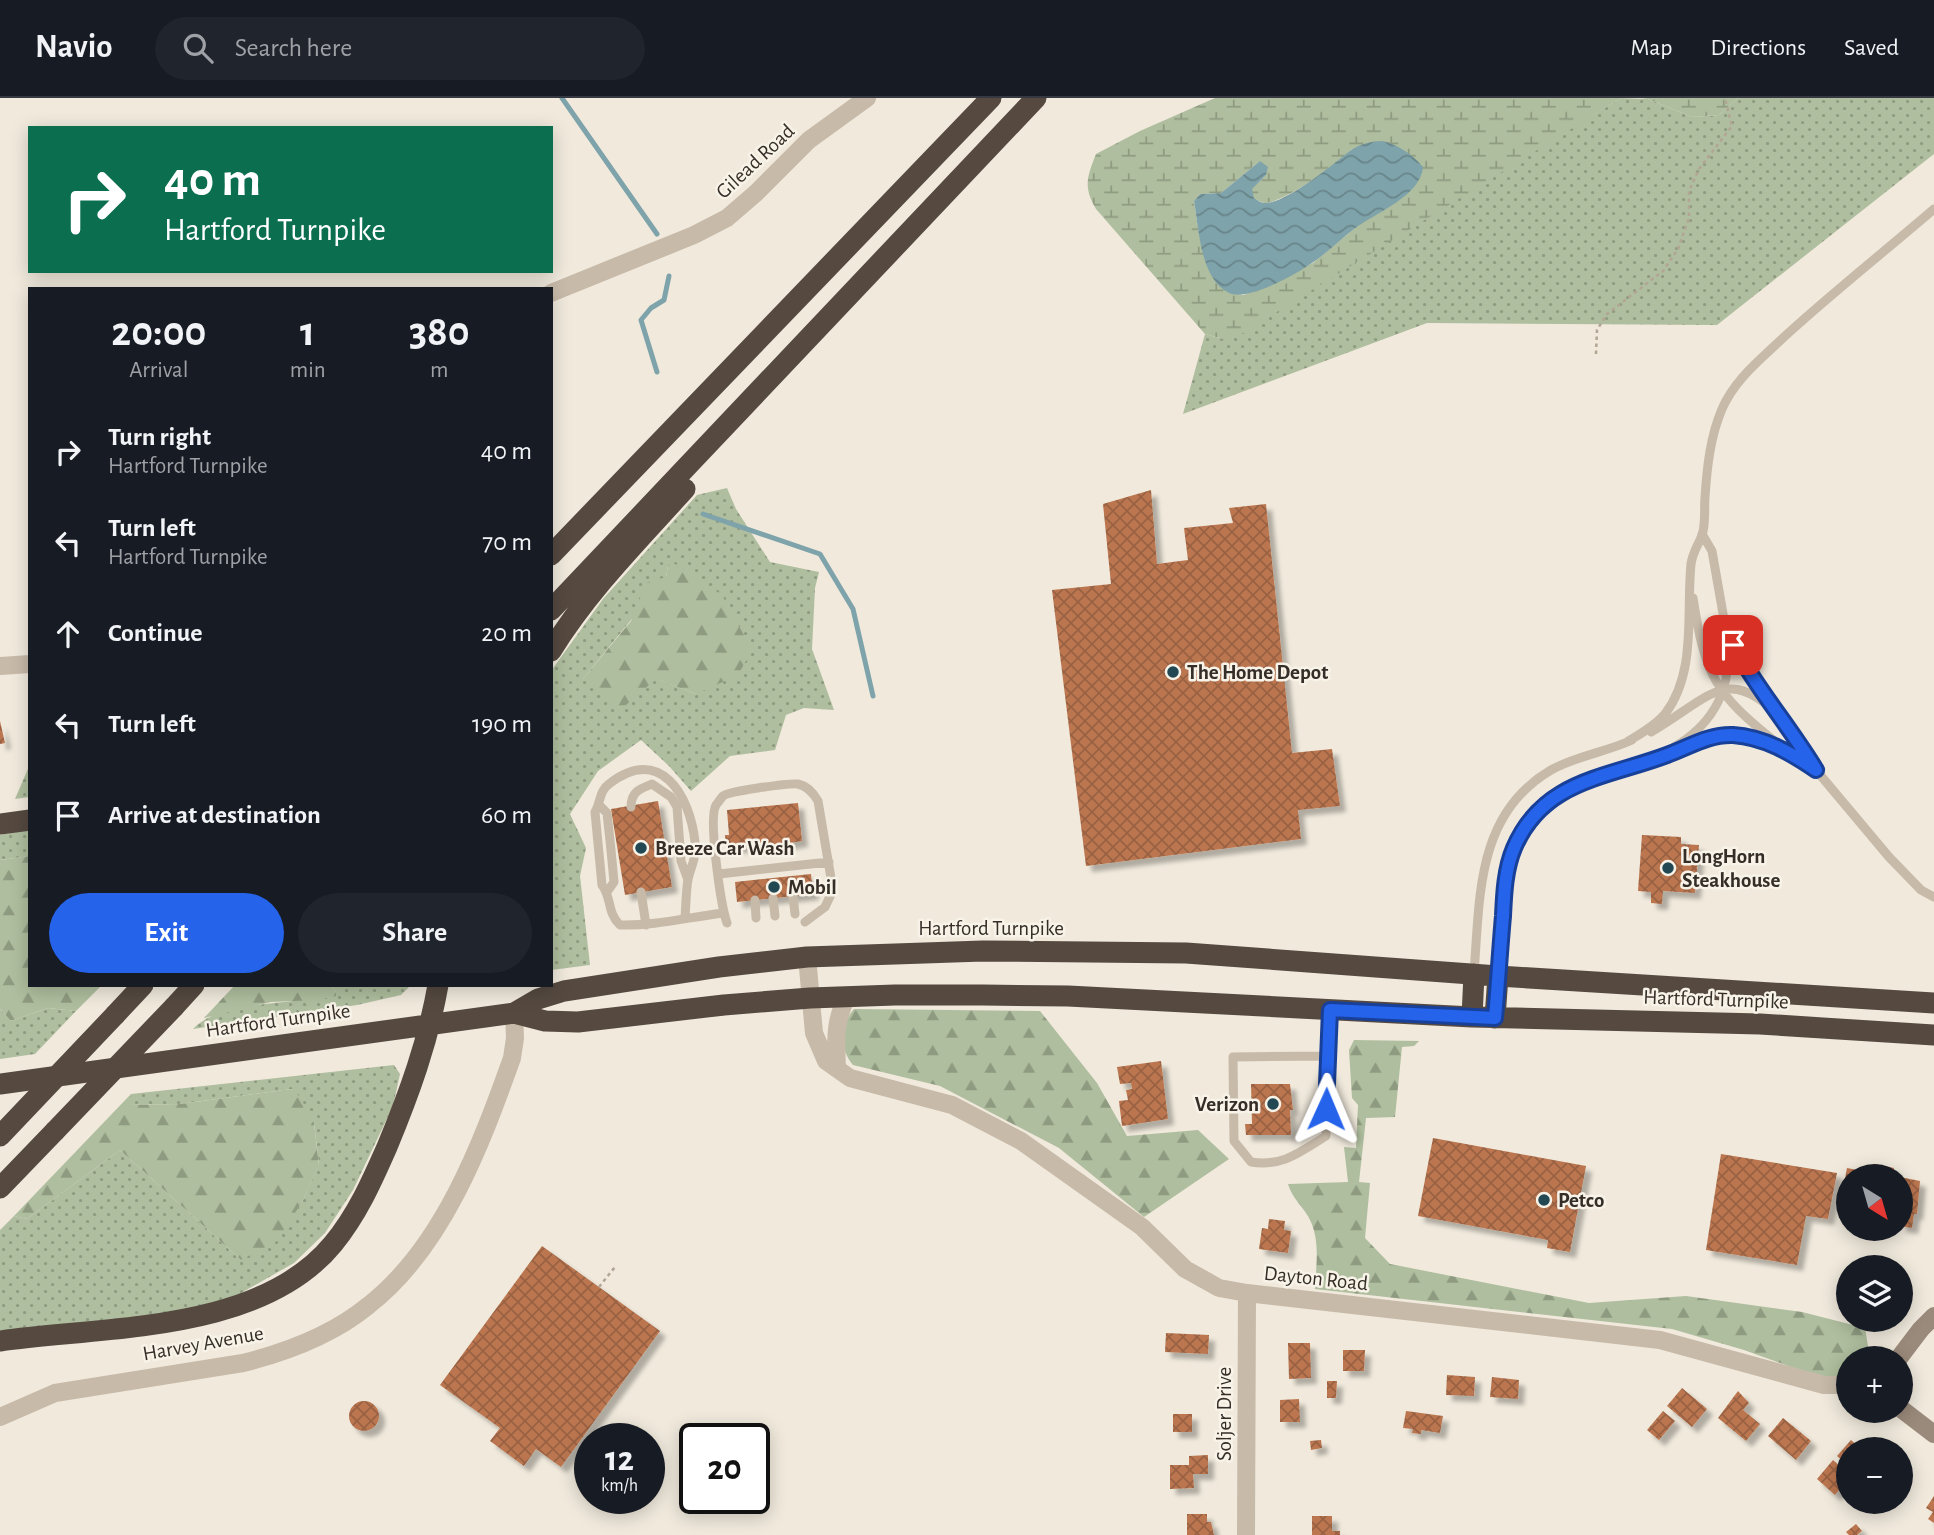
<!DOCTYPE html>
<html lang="en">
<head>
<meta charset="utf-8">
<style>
	:root { --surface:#171b24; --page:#20242c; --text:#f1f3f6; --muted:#9ea1a6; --line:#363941; --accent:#2563eb }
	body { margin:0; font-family:"Alegreya Sans",sans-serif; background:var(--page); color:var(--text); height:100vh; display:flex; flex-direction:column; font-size:26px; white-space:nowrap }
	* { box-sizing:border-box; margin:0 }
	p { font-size:23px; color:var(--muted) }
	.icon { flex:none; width:38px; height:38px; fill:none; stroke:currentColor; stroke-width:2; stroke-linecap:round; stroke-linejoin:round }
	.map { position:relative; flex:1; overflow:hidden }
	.details { position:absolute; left:28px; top:189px; width:525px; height:700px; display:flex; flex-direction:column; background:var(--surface); border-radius:0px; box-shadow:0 4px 18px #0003 }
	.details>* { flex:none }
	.guide { position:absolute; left:28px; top:28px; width:525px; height:147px; border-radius:0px; box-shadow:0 4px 18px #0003; background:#0b6e4f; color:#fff; overflow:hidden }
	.needle { width:46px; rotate:143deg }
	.fabs { position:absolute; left:1836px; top:1066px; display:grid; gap:14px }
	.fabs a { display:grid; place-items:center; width:77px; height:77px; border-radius:50%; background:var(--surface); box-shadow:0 4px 18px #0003; font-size:35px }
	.speed { position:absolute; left:574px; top:1325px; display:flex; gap:14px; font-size:35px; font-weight:700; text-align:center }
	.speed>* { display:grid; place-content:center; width:91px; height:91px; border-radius:50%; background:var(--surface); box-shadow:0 4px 18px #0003; line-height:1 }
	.speed small { font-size:18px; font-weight:400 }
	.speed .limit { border:4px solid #111; border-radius:10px; background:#fff; color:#111 }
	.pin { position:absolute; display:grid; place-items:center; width:60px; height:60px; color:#fff; margin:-30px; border-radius:14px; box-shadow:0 4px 10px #0006 }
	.me { position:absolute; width:77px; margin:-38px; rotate:1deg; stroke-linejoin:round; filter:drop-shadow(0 0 5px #0008) }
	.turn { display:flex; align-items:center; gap:24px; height:147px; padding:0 21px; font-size:32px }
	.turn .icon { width:91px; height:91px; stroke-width:2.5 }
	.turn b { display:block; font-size:49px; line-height:60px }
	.eta { display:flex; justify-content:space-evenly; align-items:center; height:119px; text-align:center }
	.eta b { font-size:42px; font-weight:600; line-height:49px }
	.action { display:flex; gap:14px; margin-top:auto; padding:14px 21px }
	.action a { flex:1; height:80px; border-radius:42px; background:var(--accent); color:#fff; font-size:28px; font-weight:600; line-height:80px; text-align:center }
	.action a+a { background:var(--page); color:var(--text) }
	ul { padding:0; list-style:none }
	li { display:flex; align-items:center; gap:21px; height:91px; padding:0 21px }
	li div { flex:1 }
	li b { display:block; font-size:26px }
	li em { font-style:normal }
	header { display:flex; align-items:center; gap:42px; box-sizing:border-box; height:98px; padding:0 35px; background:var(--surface); border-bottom:2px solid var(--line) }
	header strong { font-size:33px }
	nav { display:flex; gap:38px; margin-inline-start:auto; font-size:24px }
	.search { width:490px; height:63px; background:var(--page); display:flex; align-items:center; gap:18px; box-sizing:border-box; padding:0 24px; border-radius:38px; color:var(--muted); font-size:26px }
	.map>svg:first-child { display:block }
	.grass { fill:url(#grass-dots); fill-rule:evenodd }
	.forest { fill:url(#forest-firs) }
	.wetland { fill:url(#wetland-marsh); fill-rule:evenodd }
	.water { fill:url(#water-waves) }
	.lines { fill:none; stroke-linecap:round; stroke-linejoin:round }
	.stream { stroke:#7ea3aa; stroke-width:5 }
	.building { fill:url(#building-cross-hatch); filter:url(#shadow) }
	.path { stroke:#b2a594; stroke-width:2.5; stroke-dasharray:3.5 3.5; stroke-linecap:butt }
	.lane { stroke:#c7baa9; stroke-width:9 }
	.street { stroke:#c7baa9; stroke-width:18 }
	.secondary { stroke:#9a8a7b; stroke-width:18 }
	.highway { stroke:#554940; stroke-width:21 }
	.highway-bridge { stroke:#554940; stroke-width:21 }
	.route-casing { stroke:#184099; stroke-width:18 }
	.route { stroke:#2563eb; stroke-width:12 }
	.poi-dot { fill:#224953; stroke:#f8f3e8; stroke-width:2.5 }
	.labels { text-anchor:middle; stroke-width:5; stroke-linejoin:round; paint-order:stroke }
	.street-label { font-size:21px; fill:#352e28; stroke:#f8f3e8 }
	.poi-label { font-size:21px; font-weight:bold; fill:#352e28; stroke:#f8f3e8; text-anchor:start }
</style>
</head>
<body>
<header>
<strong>Navio</strong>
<div class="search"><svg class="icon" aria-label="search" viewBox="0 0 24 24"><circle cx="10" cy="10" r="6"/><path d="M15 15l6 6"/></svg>Search here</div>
<nav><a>Map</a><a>Directions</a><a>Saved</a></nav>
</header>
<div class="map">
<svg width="1934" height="1437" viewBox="0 0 1934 1437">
	<defs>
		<pattern id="grass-dots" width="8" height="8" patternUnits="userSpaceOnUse" patternTransform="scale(1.75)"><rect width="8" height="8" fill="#afbe9e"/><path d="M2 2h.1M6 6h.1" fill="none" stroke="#8f9b81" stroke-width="1.8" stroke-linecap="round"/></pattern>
		<pattern id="forest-firs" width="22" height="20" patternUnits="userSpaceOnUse" patternTransform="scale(1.75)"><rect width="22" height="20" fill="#afbe9e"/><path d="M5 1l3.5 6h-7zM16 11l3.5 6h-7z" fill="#8f9b81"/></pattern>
		<pattern id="wetland-marsh" width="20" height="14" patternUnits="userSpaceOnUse" patternTransform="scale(1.75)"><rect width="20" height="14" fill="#afbe9e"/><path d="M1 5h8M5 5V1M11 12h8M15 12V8" fill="none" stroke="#8f9b81"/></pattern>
		<pattern id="water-waves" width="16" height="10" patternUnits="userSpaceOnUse" patternTransform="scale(1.75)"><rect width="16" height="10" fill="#7ea3aa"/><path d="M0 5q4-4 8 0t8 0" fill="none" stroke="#68858a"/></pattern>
		<pattern id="building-cross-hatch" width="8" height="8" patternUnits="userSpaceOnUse" patternTransform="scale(1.75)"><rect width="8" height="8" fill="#bb764f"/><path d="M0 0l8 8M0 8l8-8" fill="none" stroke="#996142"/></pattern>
		<filter id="shadow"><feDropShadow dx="6" dy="6" stdDeviation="2" flood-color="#0004"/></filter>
	</defs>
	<rect width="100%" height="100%" fill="#f0e9dc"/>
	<path class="grass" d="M1621,0l27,1 44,18 27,-2 19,-17h196v56l-217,171 -290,-2 -244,91 22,-80 18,5z
		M727,390l9,21 34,53 49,10 -4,16 -3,61 22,61 -30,-2 -18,7 -11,35 -45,6 -39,35 -22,-25 -28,-26 -43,31 -28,43 16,34 -6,28 10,89 -39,5v-299l52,-72 94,-104zM669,463l27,133 -39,-15h-74l83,-102z
		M30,666v33l-15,2z
		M30,731v27l-30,4v-25z
		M330,887h81l-10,10 -44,10 -164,24c30,-32 104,-21 143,-37z
		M48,910l28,3 -41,43 -35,5v-50l11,12z
		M394,967l6,9 -7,32 -40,84 -28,43 -31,30 -53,30 -49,18 -192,23v-104l14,-14 13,3 93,-69 121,110 61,-58 17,-37 -5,-42 -22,-34 -112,15 -53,1 4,-11z"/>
	<path class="forest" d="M669,462l53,35 30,55 -14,25 -42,19 -40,-15 -37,32 -36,-32 48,-58 15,-38 20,-6z
		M30,758v129h72l-26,26 -28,-3 -37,13 -11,-12v-149z
		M235,887h95l6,7v4l-18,4 -47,2 -67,16z
		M854,911l186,2 57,72 30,53 71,-6 31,29 -85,58 -85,-69 -119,-62 -87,-21c-14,-16 -13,-40 1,-56z
		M1354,942l65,1 -5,5 -12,1 -7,70 -29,1 -7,64 11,1 -5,55 25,26 199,39 97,-7 116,16 63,16 5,30h-22v22l-24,-1 -80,-29 -72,-21 -357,-40c1,-23 5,-46 -4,-67 -6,-14 -19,-23 -23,-38l60,-2 -4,-35 12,1 2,-43 -6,-7 -3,-48z
		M292,991l8,8 14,26 5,43 -17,36 -25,39 -36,19 -121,-110 -93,69 -13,-3 117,-122 -3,11 52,-1z"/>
	<path class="wetland" d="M1215,0h406l-386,240 -12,1 -18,-5 -109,-125c-13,-22 -9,-32 0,-55l44,-23zM1352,51l3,79 -42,35 -69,32c-41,1 -45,-64 -50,-94l6,-7 21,-1 39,-32 6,14 -15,14 3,9c3,2 7,4 10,5 18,1 76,-40 88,-54z
		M1640,0h98l-19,17 -27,2 -44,-18z"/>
	<path class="water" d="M1382,43c16,3 31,14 41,26 -2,29 -48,46 -69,62 -14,11 -27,24 -42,34 -16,11 -64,39 -83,30 -29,-14 -30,-64 -35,-92l6,-7 21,-1 39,-32 8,6 -2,8 -14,14 2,9c2,1 7,5 10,5 20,2 71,-40 87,-53 9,-6 21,-9 31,-9z"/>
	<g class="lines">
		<path class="stream" d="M562,0l95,136
			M657,274l-16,-52 10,-12 13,-8 5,-24
			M703,416l117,40 33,55 20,87"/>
	</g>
	<path class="building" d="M1151,392l6,74 31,-4 -4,-32 49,-5 -4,-15 37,-4 26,249 40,-4 8,57 -42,4 3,29 -215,27 -34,-276 59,-6 -8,-80z
		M0,623l5,22 -5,1z
		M658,703l14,86 -47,8 -14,-86z
		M798,705l4,38 -43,7v-3l-33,3 -1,-13h4l-2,-25z
		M1642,737l39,2v7l18,1 -4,48 -32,-2 -1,13 -11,-1v-11l-13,-1z
		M811,776l2,20 -76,8 -2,-20z
		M1161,963l7,58 -46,7 -3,-25 9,-1 -2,-10 6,-1 -1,-6 -11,1 -3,-17z
		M1251,986h39l3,26h-3l1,25h-45l-1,-11h7z
		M1433,1040l153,28 -16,86 -23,-4 1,-8 -130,-24z
		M1721,1056l116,19 -9,46 -22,-3 -9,49 -91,-15z
		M1875,1066l19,4 -1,8h-45v41l-10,-2 9,-47 26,5z
		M1900,1079l20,4 -3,33h-3l-2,14 -12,-2z
		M1269,1121l16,2 -1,9 7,1 -3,22 -29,-4 3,-21 6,1z
		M542,1148l118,85 -99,136 -25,-18 -12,17 -34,-25 10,-13 -60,-43z
		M1166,1235l43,2 -1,19 -43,-2z
		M1288,1245h22l1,35 -22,1z
		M1343,1252h22l-1,21h-21z
		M1447,1277l28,2 -1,19 -28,-1z
		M1492,1279l27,3 -1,19 -28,-2z
		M1327,1283h10l-1,17h-9z
		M1682,1290l25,21 -15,18 -25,-21z
		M1738,1293l11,12 -6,7 17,14 -14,17 -28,-23z
		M1299,1301l1,23h-20v-22z
		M349 1318a15 15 0 1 1 30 0a15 15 0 1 1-30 0Z
		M1406,1313l37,5 -3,17 -19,-3v4l-9,-1 1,-4 -10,-1z
		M1663,1313l12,10 -16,19 -12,-10z
		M1173,1316h19v18h-19z
		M1783,1320l28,23 -15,19 -28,-24z
		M1321,1342l1,8 -11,2 -1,-9z
		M1851,1342l10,9h-13v17l-11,-10z
		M1208,1357v19h-15l1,14 -24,1v-24h19v-9z
		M1833,1362l15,13v6l-13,16 -18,-16z
		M1934,1398v27l-6,-4 5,-7 -7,-4z
		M1187,1416h20v8h4l3,13h-27z
		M1312,1418h20v15h8v4h-28z
		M1856,1426l6,7 -5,4h-8l-3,-3z"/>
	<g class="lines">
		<path class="path" d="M1596,256l1,-24 10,-16 56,-43 15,-22 11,-31v-27l10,-22 33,-43 -7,-28
			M599,1189l16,-20"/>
		<path class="lane" d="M1702,436l10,17 13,74
			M1693,500c12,78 22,96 84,145
			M1724,521c12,34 30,59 50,88
			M1787,626l29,46 73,87 32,33 13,7
			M1651,634c61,-35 77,-73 138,-6
			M1627,644c13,-8 28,-16 38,-28 32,-42 21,-101 26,-150 2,-13 7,-18 11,-29 4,-11 2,-26 3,-38 2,-29 5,-60 17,-88 13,-30 39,-50 62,-72 48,-44 100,-85 150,-128
			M1674,649c41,-24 59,-61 53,-108
			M599,707l8,8 4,37 3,32 -7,10
			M631,709c0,-15 8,-18 21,-23l19,13 6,10 4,54 7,19
			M719,776l110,-12
			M641,794l5,33
			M793,798l2,18
			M773,800l2,18
			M755,802l1,18
			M685,819c1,-12 1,-26 3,-38 4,-15 8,-20 7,-37 -5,-47 -35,-98 -86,-58 -10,7 -8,18 -14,28l7,73c10,13 5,28 18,40 35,1 69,-8 104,-12
			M727,825c-6,-17 -19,-104 -11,-118 1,-1 6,-8 7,-9 6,-5 66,-13 75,-12 9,2 16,10 20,17l15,89 -8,17 -20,15
			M1474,875c6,-76 2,-159 77,-203 25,-14 55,-18 81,-30
			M1498,878c4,-48 -1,-109 27,-150 10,-15 24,-28 39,-36 31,-16 68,-22 101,-34 22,-8 41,-21 65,-21 24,0 44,11 65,21
			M1327,958l-1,80c-26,16 -43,31 -75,26l-17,-21 -1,-84 94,-1 3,-46"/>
		<path class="street" d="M551,195l143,-58 33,-17 29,-25 53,-53 58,-42
			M0,568l30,-2
			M807,859l7,76 12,28 24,17 102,27 69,36 121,86 43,42 34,19 28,5 413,47 164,45h24
			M837,971c-1,-27 -3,-48 10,-72
			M0,1319l55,-24 188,-30c44,-11 91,-29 126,-58 74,-58 112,-160 143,-247l3,-20 -1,-25
			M1246,1437l1,-242"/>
		<path class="secondary" d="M1899,1260l22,-29 13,-13
			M1900,1310l34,26"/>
		<path class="highway" d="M551,457l440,-457
			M551,512l485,-512
			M551,553c37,-60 87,-110 134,-162
			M0,726l30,-4
			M174,909l20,-22
			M514,915l24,-14 26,-8 155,-24 88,-10 176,-6 203,2 312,23 436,27
			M115,917l28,-30
			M1472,919l2,-43
			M1495,920l3,-42
			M0,986l514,-71 31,8 33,1 146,-17 86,-7 85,-3h88l85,1 404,21 288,7 174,11
			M0,1090l55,-57
			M0,1243c105,-15 260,-8 333,-97 24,-29 39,-63 54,-97 22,-53 41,-105 51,-162"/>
		<path class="highway-bridge" d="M55,1033l119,-124
			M0,1038l115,-121"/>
	</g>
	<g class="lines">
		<defs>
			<path id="route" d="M1326,1011l4,-99 165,8c3,-34 5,-68 8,-102 1,-22 2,-47 11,-68 29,-68 92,-70 153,-93 22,-8 42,-21 66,-20 31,2 58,18 83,35 -26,-43 -59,-81 -83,-125"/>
		</defs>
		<use href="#route" class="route-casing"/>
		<use href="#route" class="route"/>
	</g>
	<g class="poi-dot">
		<circle cx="1173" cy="574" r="7"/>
		<circle cx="641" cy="750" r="7"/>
		<circle cx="1668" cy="770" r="7"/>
		<circle cx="774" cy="789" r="7"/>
		<circle cx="1273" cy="1006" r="7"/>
		<circle cx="1544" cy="1102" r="7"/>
	</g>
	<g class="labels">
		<g class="street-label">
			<text transform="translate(755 63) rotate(-43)" y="7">Gilead Road</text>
			<text x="991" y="837">Hartford Turnpike</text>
			<text transform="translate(1716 901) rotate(2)" y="7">Hartford Turnpike</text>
			<text transform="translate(278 922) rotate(-8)" y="7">Hartford Turnpike</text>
			<text transform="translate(1316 1180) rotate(6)" y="7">Dayton Road</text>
			<text transform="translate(203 1245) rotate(-10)" y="7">Harvey Avenue</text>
			<text transform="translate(1224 1316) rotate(-90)" y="7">Soljer Drive</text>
		</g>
		<g class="poi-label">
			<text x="1187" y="581">The Home Depot</text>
			<text x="655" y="757">Breeze Car Wash</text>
			<text x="1682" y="765">LongHorn<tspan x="1682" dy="24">Steakhouse</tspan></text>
			<text x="788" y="796">Mobil</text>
			<text x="1259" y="1013" text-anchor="end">Verizon</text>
			<text x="1558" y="1109">Petco</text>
		</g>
	</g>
</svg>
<div class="fabs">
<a><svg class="needle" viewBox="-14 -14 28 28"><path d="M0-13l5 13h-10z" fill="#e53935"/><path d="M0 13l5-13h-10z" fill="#9ea1a6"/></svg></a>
<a><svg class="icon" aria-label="layers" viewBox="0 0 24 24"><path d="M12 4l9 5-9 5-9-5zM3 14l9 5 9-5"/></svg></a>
<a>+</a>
<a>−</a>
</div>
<div class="speed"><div>12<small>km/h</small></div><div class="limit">20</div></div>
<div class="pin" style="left:1733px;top:547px;background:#d93025"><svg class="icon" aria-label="arrive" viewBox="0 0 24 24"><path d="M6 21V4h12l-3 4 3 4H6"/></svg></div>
<svg class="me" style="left:1326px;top:1011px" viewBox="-20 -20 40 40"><path d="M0-17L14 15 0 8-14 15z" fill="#2563eb" stroke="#fff" stroke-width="4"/></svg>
<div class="guide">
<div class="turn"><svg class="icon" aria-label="right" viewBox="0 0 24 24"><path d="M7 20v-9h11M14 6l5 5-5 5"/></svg><div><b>40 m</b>Hartford Turnpike</div></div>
</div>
<section class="details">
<div class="eta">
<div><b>20:00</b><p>Arrival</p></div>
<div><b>1</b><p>min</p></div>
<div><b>380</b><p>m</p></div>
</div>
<ul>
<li><svg class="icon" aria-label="right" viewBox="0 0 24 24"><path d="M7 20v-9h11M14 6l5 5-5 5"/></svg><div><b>Turn right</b><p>Hartford Turnpike</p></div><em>40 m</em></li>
<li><svg class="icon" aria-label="left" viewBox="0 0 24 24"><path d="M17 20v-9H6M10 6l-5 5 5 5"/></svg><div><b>Turn left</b><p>Hartford Turnpike</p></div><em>70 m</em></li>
<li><svg class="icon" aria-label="ahead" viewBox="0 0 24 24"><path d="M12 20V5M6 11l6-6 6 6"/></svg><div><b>Continue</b></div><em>20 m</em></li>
<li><svg class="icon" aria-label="left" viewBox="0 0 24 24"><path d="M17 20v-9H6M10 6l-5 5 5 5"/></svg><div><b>Turn left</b></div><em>190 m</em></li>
<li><svg class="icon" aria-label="arrive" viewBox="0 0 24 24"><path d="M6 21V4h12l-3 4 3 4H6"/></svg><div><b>Arrive at destination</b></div><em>60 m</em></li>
</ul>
<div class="action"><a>Exit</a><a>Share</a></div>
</section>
</div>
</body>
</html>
